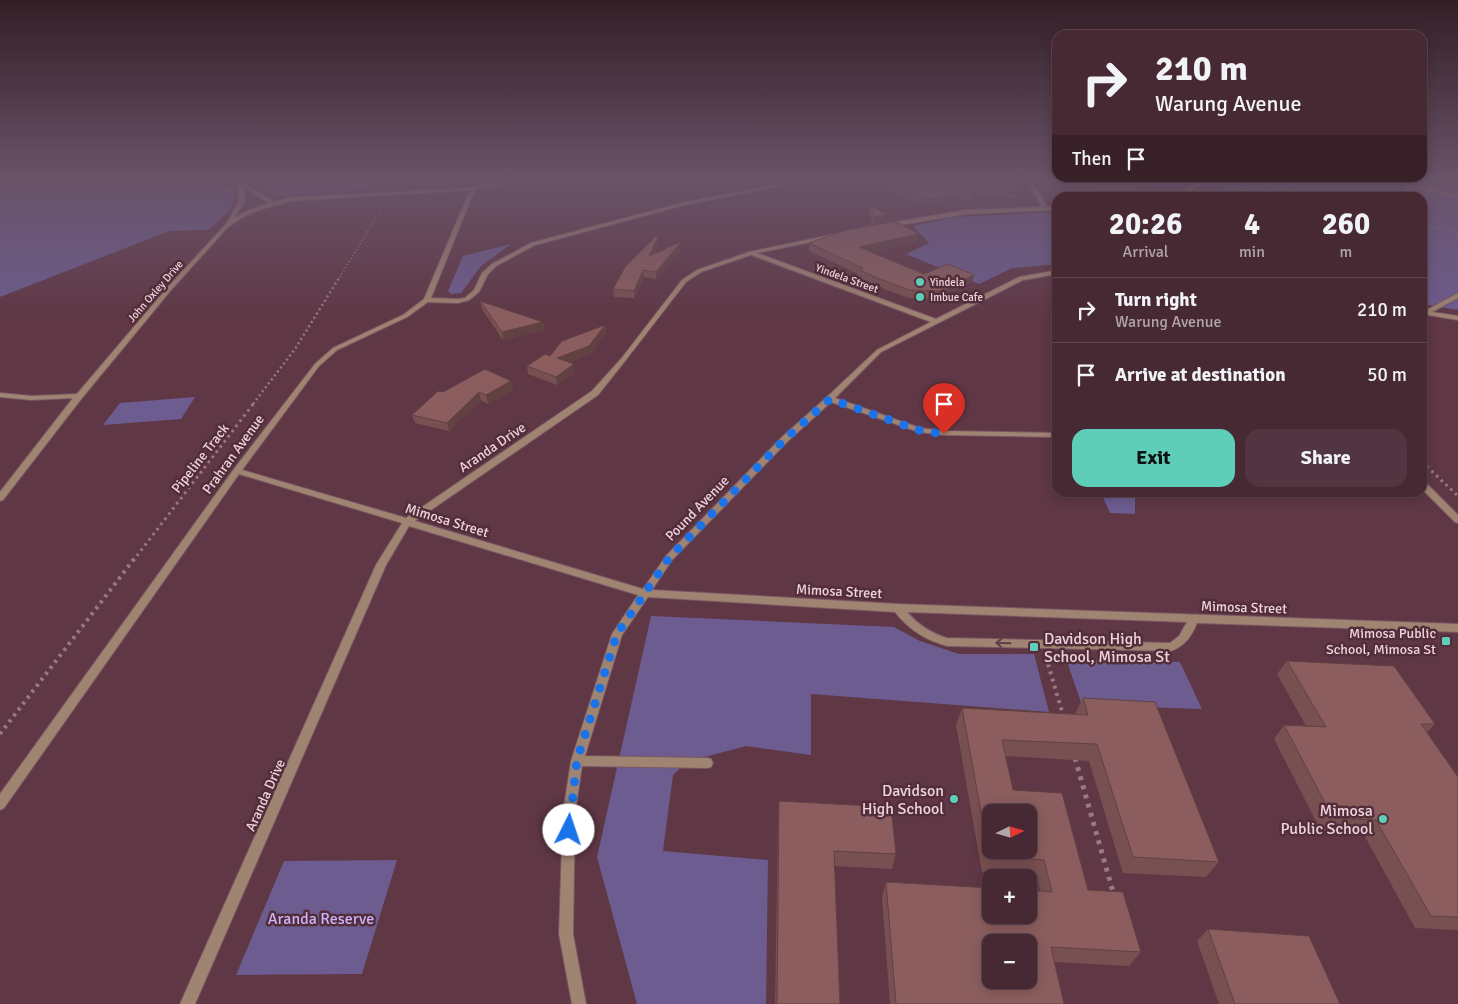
<!DOCTYPE html>
<html lang="en">
<head>
<meta charset="utf-8">
<style>
	:root { --surface:#472934; --page:#513540; --text:#f1f3f6; --muted:#b0a6ac; --line:#5f454f; --accent:#5eceb8 }
	body { margin:0; font-family:Signika,sans-serif; background:var(--page); color:var(--text); height:100vh; display:flex; flex-direction:column; font-size:19px; white-space:nowrap }
	* { box-sizing:border-box; margin:0 }
	p { font-size:16px; color:var(--muted) }
	.icon { flex:none; width:28px; height:28px; fill:none; stroke:currentColor; stroke-width:2; stroke-linecap:round; stroke-linejoin:round }
	.map { position:relative; flex:1; overflow:hidden }
	.details { position:absolute; left:1052px; top:192px; width:375px; height:305px; display:flex; flex-direction:column; background:var(--surface); border-radius:15px; box-shadow:0 2px 12px #0003,0 0 0 1px var(--line) }
	.details>* { flex:none }
	.top-card { position:absolute; left:1052px; top:30px; width:375px; height:152px; border-radius:15px; box-shadow:0 2px 12px #0003,0 0 0 1px var(--line); background:#472934; color:var(--text); overflow:hidden }
	.needle { width:32px; rotate:85deg }
	.controls { position:absolute; left:982px; top:804px; display:grid; gap:10px }
	.controls a { display:grid; place-items:center; width:55px; height:55px; border-radius:10px; background:var(--surface); box-shadow:0 2px 12px #0003,0 0 0 1px var(--line); font-size:25px }
	.pin { position:absolute; display:grid; place-items:center; width:42px; height:42px; color:#fff; margin:-51px -21px; border-radius:50% 50% 50% 0; rotate:-45deg; box-shadow:0 0 5px #0007 }
	.pin .icon { rotate:45deg }
	.me { position:absolute; width:55px; margin:-28px; rotate:4deg; stroke-linejoin:round; filter:drop-shadow(0 0 4px #0008) }
	.turn { display:flex; align-items:center; gap:18px; height:105px; padding:0 20px; font-size:22px }
	.turn .icon { width:65px; height:65px; stroke-width:2.5 }
	.turn b { display:block; font-size:35px; line-height:42px }
	.then { display:flex; align-items:center; height:48px; padding:0 20px; background:#0003; gap:10px; font-size:19px }
	.eta { display:flex; justify-content:space-evenly; align-items:center; height:85px; text-align:center }
	.eta b { font-size:30px; font-weight:800; line-height:35px }
	.cta { display:flex; gap:10px; margin-top:auto; padding:10px 20px }
	.cta a { flex:1; height:58px; border-radius:15px; background:var(--accent); color:#111; font-size:20px; font-weight:800; line-height:58px; text-align:center }
	.cta a+a { background:var(--page); color:var(--text) }
	ul { padding:0; list-style:none }
	li { display:flex; align-items:center; gap:15px; height:65px; padding:0 20px; border-top:1px solid var(--line) }
	li div { flex:1 }
	li b { display:block; font-size:19px }
	li em { font-style:normal }
	.map>svg:first-child { display:block }
	.green { fill:#6c5c8f }
	.lines { fill:none; stroke-linecap:round; stroke-linejoin:round }
	.minor-casing { stroke:#7b5663; stroke-width:2 }
	.path-far4 { stroke:#9a7884; stroke-width:2; stroke-dasharray:1 2.5; stroke-linecap:butt }
	.path-far3 { stroke:#9a7884; stroke-width:2.5; stroke-dasharray:2 3; stroke-linecap:butt }
	.path-far2 { stroke:#9a7884; stroke-width:3; stroke-dasharray:2.5 4; stroke-linecap:butt }
	.path-far1 { stroke:#9a7884; stroke-width:4; stroke-dasharray:3 4.5; stroke-linecap:butt }
	.path { stroke:#9a7884; stroke-width:5; stroke-dasharray:4 5.5; stroke-linecap:butt }
	.minor { fill:#9f8471; fill-rule:evenodd }
	.wall { fill:#785051 }
	.shaded-wall { fill:#614142 }
	.building { fill:#8b5d5e; stroke:#614142; fill-rule:evenodd }
	.oneway { stroke:#633e45 }
	.route { stroke:#1a73e8; stroke-width:9; stroke-dasharray:0 16.2 }
	.poi-dot { fill:#5eceb8; stroke:#542d3a; stroke-width:2 }
	.labels { text-anchor:middle; stroke-width:5; stroke-linejoin:round; paint-order:stroke }
	.far-street-label { font-size:11px; fill:#edd3db; stroke:#542d3a }
	.far-poi-label { font-size:11px; fill:#edd3db; stroke:#542d3a; text-anchor:start }
	.street-label { font-size:14px; fill:#edd3db; stroke:#542d3a }
	.poi-label { font-size:14px; fill:#edd3db; stroke:#542d3a; text-anchor:end }
	.near-poi-label { font-size:16px; fill:#edd3db; stroke:#542d3a; text-anchor:end }
	.near-park-label { font-size:16px; fill:#cab5fc; stroke:#542d3a }
</style>
</head>
<body>
<div class="map">
<svg width="1458" height="1004" viewBox="0 0 1458 1004">
	<rect width="100%" height="100%" fill="#5f3745"/>
	<path class="green" d="M0,180h217l18,11 -5,19 -22,20 -39,1 -169,66z
		M252,180h123l-2,5h-3l-3,4 -87,6 -5,-1z
		M1238,180h220v130l-35,-6 -1,-106h-215z
		M1057,212v52l-45,4 -33,16 -73,-30 23,-11 -16,-17 42,-9z
		M511,244l-30,22 -20,27 -10,1 -3,-3 15,-35z
		M195,397l-14,22 -78,6 17,-22z
		M1101,493h34v21l-25,-1z
		M651,616l243,11 26,14 39,13h75l15,58 -238,-18v61l-65,-9 -60,16 -13,13 -10,76 105,9 -2,144h-129l-40,-147z
		M1066,659l114,3 22,47 -120,-4z
		M397,860l-35,114 -126,1 48,-114z"/>
	<g class="lines">
		<defs>
			<path id="minor" d="M230,180l12,1 1,2 31,19 17,-5 169,-8 55,-9h9l-2,1 -47,8 -44,109 27,1 7,-1 9,-8 8,-17 10,-9 39,-21 154,-41 117,-22h8l-125,25 -150,40 -39,21 -8,8 -9,18 -10,8 -11,3 -30,-1 -21,15 -70,33 -18,16 -77,104 164,48 186,-127 29,-32 61,-79 15,-10 52,-18 86,-18 2,1v2l-80,16 179,66 83,-42 39,-7v4l-35,6 -142,72 -46,46 85,30 24,3 114,2v4l-114,-2 -25,-3 -88,-30 -43,39 -116,119 -20,30 246,14 560,20v8l-261,-9c-5,13 -12,23 -26,28l-224,-5c-22,-6 -38,-16 -52,-34l-247,-15 -26,38 -37,121 122,2 4,1 2,4 -2,4 -4,1 -125,-2 -7,47 -2,121 13,70h-14l-13,-70 4,-121 8,-52 41,-127 26,-39 -229,-69 -23,39 -191,439h-15l196,-439 26,-42 -163,-49 -235,334 -4,2v-16l234,-325 81,-105 18,-16 70,-33 21,-16 46,-109 -179,11 -32,9 -16,7 -15,10 -57,63 -89,108 -79,102 -3,1v-9l73,-94 -41,2 -32,-3v-4l32,3 45,-2 90,-106 60,-65 12,-22 -1,-16zM243,187l26,16 -22,8 -13,7 11,-17zM751,255l180,67 -54,28 -50,47 -45,40 -116,119 -23,33 -228,-68 183,-126 27,-34 61,-79 15,-10zM907,612l280,10 -8,14 -9,7 -223,-5c-16,-5 -29,-13 -40,-26z
				M1027,180h4l16,27 11,-1v4l-92,4 -77,13 -3,-2 3,-2 77,-13 76,-3z
				M1203,180h5l-29,18h-6z
				M1258,180h5l-29,18h-6z
				M1385,180l26,4 47,12v2l-47,-11 -11,11h-5l12,-12 -22,-5z
				M1458,293v5l-26,14 26,4v4l-36,-6 1,-2z
				M1422,481l3,1 33,33v8l-3,-1 -33,-33z"/>
		</defs>
		<use href="#minor" class="minor-casing"/>
		<path class="path-far4" d="M1268,184l50,14
			M1215,185l8,-5
			M1268,198l14,-9
			M1282,198l10,-7
			M1422,224l36,9
			M338,280l47,-77"/>
		<path class="path-far3" d="M253,404l42,-55 44,-71"/>
		<path class="path-far2" d="M1422,462l36,34
			M133,561l121,-158"/>
		<path class="path-far1" d="M1046,657l17,58
			M0,734l134,-175"/>
		<path class="path" d="M1075,758l38,134"/>
		<use href="#minor" class="minor"/>
	</g>
	<path class="wall" d="M868,180h149l1,13 -1,6 -40,-4 -5,6 -14,-2 -34,6 -57,-24z
		M1055,180h101l-2,6 -22,12h-42v-4l-26,-1z
		M870,205l16,17 -13,3 -4,-13z
		M918,234l-1,8 -47,10 54,22 48,8 -32,17 -31,-1 -33,-12 -18,-9v-3l-49,-23v-8z
		M681,242v8l-25,29 -12,-2 -10,21 -20,-1 -1,-8 45,-45 -4,10z
		M480,301l63,21 1,8 -41,10 -21,-31z
		M605,325l1,8 -16,21 -21,9 6,10 -18,12 -29,-11 -1,-8 23,-10z
		M511,381l2,9 -25,14 -7,-4 -32,31 -34,-8 -3,-8 31,-23z
		M1287,661l148,63 -8,8 31,45v153l-43,-2 -52,-95 -42,-2 -47,-92 10,-14 22,1 -29,-52z
		M1083,698l136,164 -13,15 -83,-4 -34,-112 -83,-5 7,34 75,100 53,62 -12,14 -75,-4 10,42h-174l-8,-107 4,-15 154,9 -4,-16 -54,-3 -26,-147 6,-17 113,6z
		M779,801l117,53 -4,15 -58,-3 6,138h-65l3,-188z
		M1208,929l132,75h-121l-22,-63z"/>
	<path class="shaded-wall" d="M1156,180l-2,6 -23,12 1,-6z
		M978,189l-1,6 -5,6 1,-6z
		M959,193l-1,6 -34,6 1,-6z
		M887,215l-1,7 -13,3 1,-8z
		M918,234l-1,8 -59,13 1,-8z
		M658,237v7l-9,20v-8z
		M681,242v8l-25,29v-7z
		M643,270l1,7 -10,21v-7z
		M974,275l-2,7 -32,17 2,-8z
		M543,322l1,8 -41,10 -1,-8z
		M605,325l1,8 -16,21 -31,13 -2,-9z
		M574,364l1,9 -18,12 -1,-8z
		M511,381l2,9 -25,14 -2,-9z
		M479,392l2,8 -32,31 -2,-8z"/>
	<path class="building" d="M879,180h139v13l-40,-4 -5,6 -14,-2 -34,6z
		M1061,180h95l-24,12v6l-40,-5v-6l-26,-1z
		M870,205l17,10 -13,2z
		M896,221l22,13 -59,13 65,27 24,-10 26,11 -32,16 -32,-1 -33,-12 -18,-9 4,-1 -54,-25 37,-13z
		M656,236l2,1 -9,19 32,-14 -25,30 -13,-2 -9,21 -21,-2 12,-22z
		M480,301l63,21 -41,10z
		M605,325l-16,21 -32,12 17,6 -18,13 -29,-11 18,-12 5,2 12,-15z
		M485,369l26,12 -25,14 -7,-3 -32,31 -35,-8 26,-24 5,1z
		M1287,661l107,5 41,58h-14l37,53v140l-27,-1 -55,-96 -43,-2 -49,-93 42,2z
		M1083,698l72,4 64,160 -86,-5 -36,-113 -95,-4 11,50 49,3 26,97 35,2 18,60 -90,-5 13,57h-168l-10,-122 105,6v27h38v-25l23,2 -8,-32 -55,-4 -27,-148 126,7zM991,812h38v38h-38zM991,942h38v38h-38z
		M779,801l112,6 5,47 -62,-3 6,153h-63z
		M1208,929l101,7 31,68h-105z"/>
	<defs><path id="oneway-shaft" d="M-6 0H5M1.5-3L5.5 0L1.5 3" fill="none" stroke-width="1.6" stroke-linecap="round" stroke-linejoin="round" transform="scale(1.25)"/></defs>
	<use class="oneway" href="#oneway-shaft" transform="translate(1003 643) rotate(-178)"/>
	<linearGradient id="sky" x2="0" y2="1"><stop stop-color="#341e26"/><stop offset="0.56" stop-color="#695368"/><stop offset="1" stop-color="#695368" stop-opacity="0"/></linearGradient>
	<rect width="1458" height="320" fill="url(#sky)"/>
	<g class="lines">
		<path class="route" d="M569,830l8,-70 40,-126 52,-76 116,-119 45,-40 88,31 26,4"/>
	</g>
	<g class="poi-dot">
		<circle cx="920" cy="282" r="5"/>
		<circle cx="920" cy="297" r="5"/>
		<rect x="1441" y="636" width="10" height="10" rx="2.5"/>
		<rect x="1029" y="642" width="10" height="10" rx="2.5"/>
		<circle cx="954" cy="799" r="5"/>
		<circle cx="1383" cy="819" r="5"/>
	</g>
	<g class="labels">
		<g class="far-street-label">
			<text transform="translate(847 278) rotate(20)" y="4">Yindela Street</text>
			<text transform="translate(155 291) rotate(-49)" y="4">John Oxley Drive</text>
		</g>
		<g class="far-poi-label">
			<text x="930" y="286">Yindela</text>
			<text x="930" y="301">Imbue Cafe</text>
		</g>
		<g class="street-label">
			<text transform="translate(492 447) rotate(-34)" y="5">Aranda Drive</text>
			<text transform="translate(233 454) rotate(-54)" y="5">Prahran Avenue</text>
			<text transform="translate(200 458) rotate(-52)" y="5">Pipeline Track</text>
			<text transform="translate(697 508) rotate(-46)" y="5">Pound Avenue</text>
			<text transform="translate(447 520) rotate(17)" y="5">Mimosa Street</text>
			<text transform="translate(839 591) rotate(3)" y="5">Mimosa Street</text>
			<text transform="translate(1244 607) rotate(2)" y="5">Mimosa Street</text>
			<text transform="translate(265 795) rotate(-66)" y="5">Aranda Drive</text>
		</g>
		<g class="poi-label">
			<text x="1436" y="638">Mimosa Public<tspan x="1436" dy="16">School, Mimosa St</tspan></text>
		</g>
		<g class="near-poi-label">
			<text x="1044" y="644" text-anchor="start">Davidson High<tspan x="1044" dy="18">School, Mimosa St</tspan></text>
			<text x="944" y="796">Davidson<tspan x="944" dy="18">High School</tspan></text>
			<text x="1373" y="816">Mimosa<tspan x="1373" dy="18">Public School</tspan></text>
		</g>
		<g class="near-park-label">
			<text x="321" y="924">Aranda Reserve</text>
		</g>
	</g>
</svg>
<div class="controls">
<a><svg class="needle" viewBox="-14 -14 28 28"><path d="M0-13l5 13h-10z" fill="#e53935"/><path d="M0 13l5-13h-10z" fill="#b0a6ac"/></svg></a>
<a>+</a>
<a>−</a>
</div>
<div class="pin" style="left:944px;top:434px;background:#d93025"><svg class="icon" aria-label="arrive" viewBox="0 0 24 24"><path d="M6 21V4h12l-3 4 3 4H6"/></svg></div>
<svg class="me" style="left:569px;top:830px" viewBox="-20 -20 40 40"><circle r="19" fill="#fff"/><path d="M0-13L10 11 0 6-10 11z" fill="#1a73e8"/></svg>
<div class="top-card">
<div class="turn"><svg class="icon" aria-label="right" viewBox="0 0 24 24"><path d="M7 20v-9h11M14 6l5 5-5 5"/></svg><div><b>210 m</b>Warung Avenue</div></div>
<div class="then">Then<svg class="icon" aria-label="arrive" viewBox="0 0 24 24"><path d="M6 21V4h12l-3 4 3 4H6"/></svg></div>
</div>
<section class="details">
<div class="eta">
<div><b>20:26</b><p>Arrival</p></div>
<div><b>4</b><p>min</p></div>
<div><b>260</b><p>m</p></div>
</div>
<ul>
<li><svg class="icon" aria-label="right" viewBox="0 0 24 24"><path d="M7 20v-9h11M14 6l5 5-5 5"/></svg><div><b>Turn right</b><p>Warung Avenue</p></div><em>210 m</em></li>
<li><svg class="icon" aria-label="arrive" viewBox="0 0 24 24"><path d="M6 21V4h12l-3 4 3 4H6"/></svg><div><b>Arrive at destination</b></div><em>50 m</em></li>
</ul>
<div class="cta"><a>Exit</a><a>Share</a></div>
</section>
</div>
</body>
</html>
